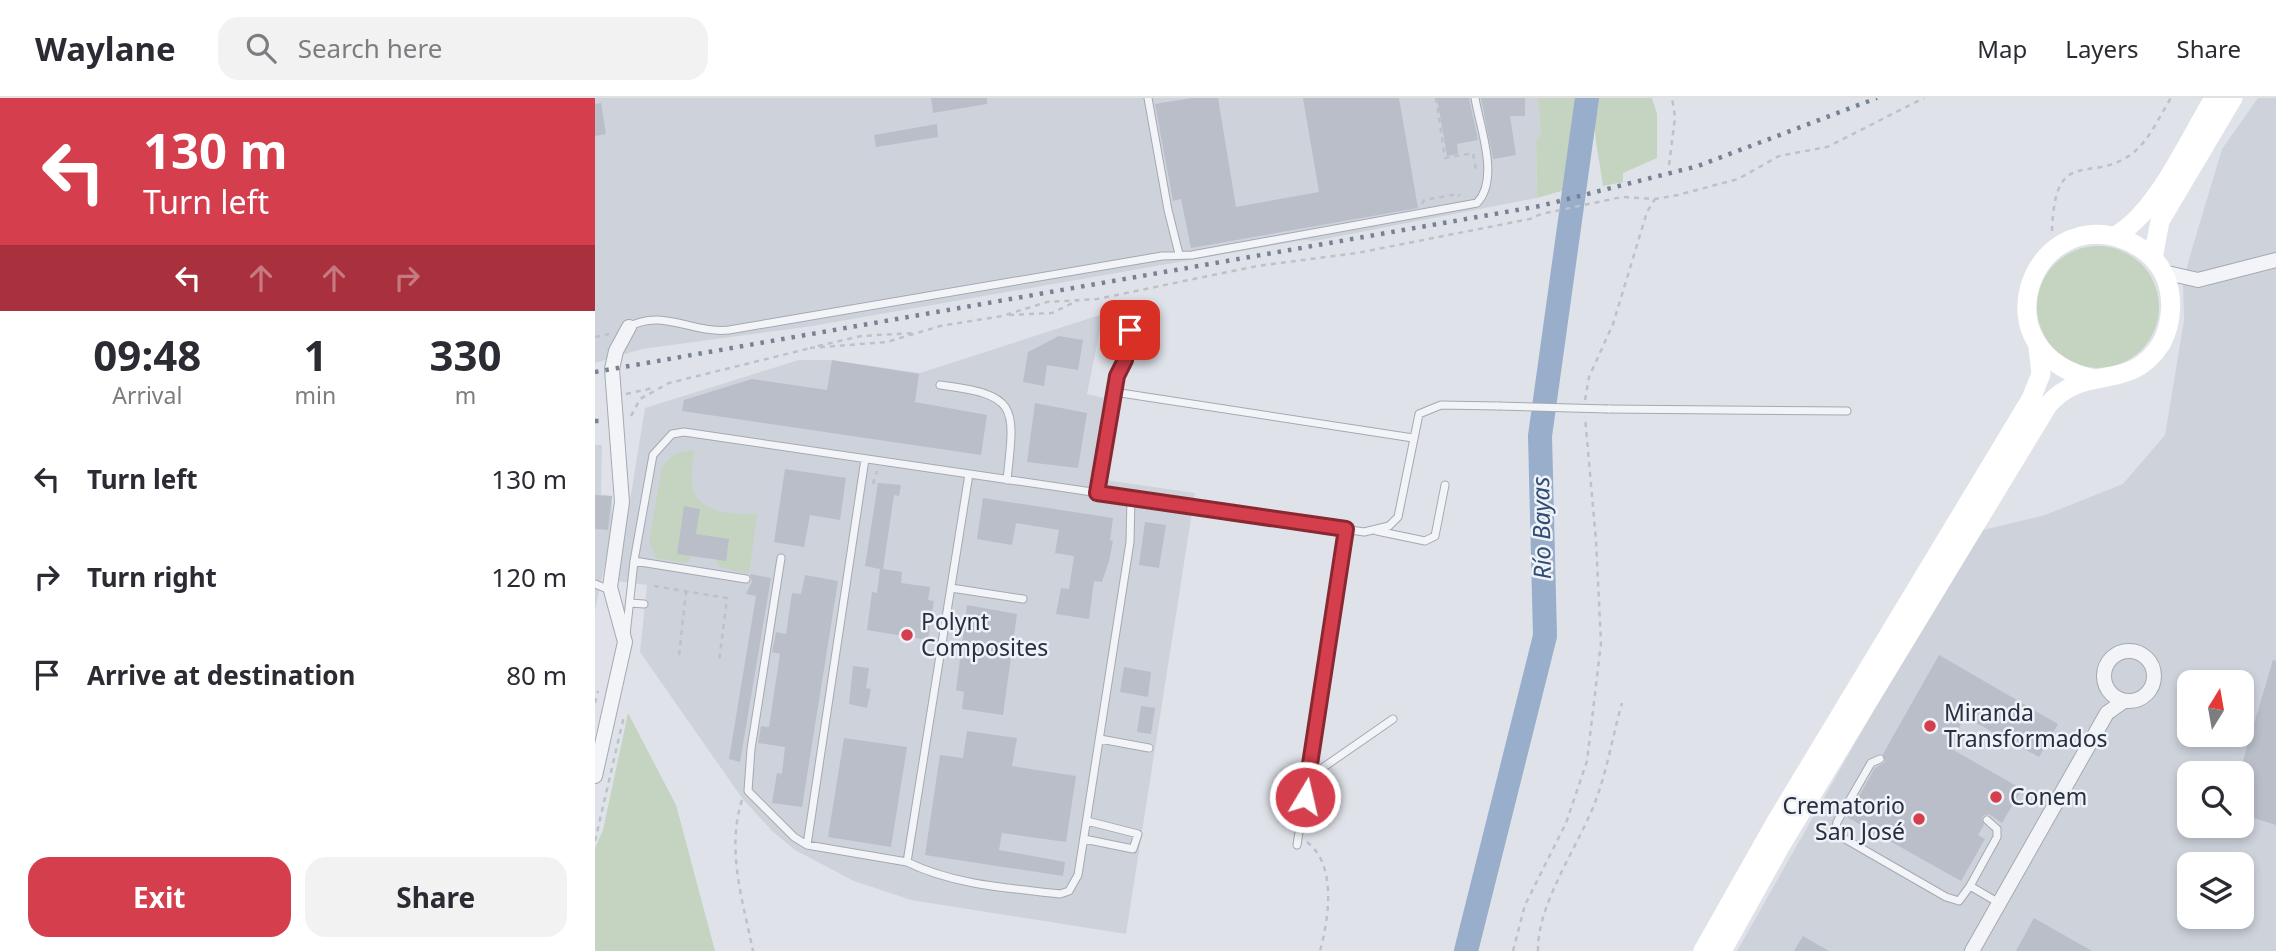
<!DOCTYPE html>
<html lang="en">
<head>
<meta charset="utf-8">
<style>
	:root { --surface:#fff; --page:#f2f2f3; --text:#2b2b33; --muted:#7c7c81; --line:#e1e1e2; --accent:#d43e4d }
	body { margin:0; font-family:"Noto Sans",sans-serif; background:var(--page); color:var(--text); height:100vh; display:flex; flex-direction:column; font-size:26px; white-space:nowrap }
	* { box-sizing:border-box; margin:0 }
	p { font-size:23px; color:var(--muted) }
	.icon { flex:none; width:38px; height:38px; fill:none; stroke:currentColor; stroke-width:2; stroke-linecap:round; stroke-linejoin:round }
	.map { position:relative; flex:1; overflow:hidden }
	.side { display:flex; flex-direction:column; background:var(--surface); width:595px }
	.side>* { flex:none }
	.hud { background:#d43e4d; color:#fff; overflow:hidden }
	.needle { width:46px; rotate:11deg }
	.tools { position:absolute; left:1582px; top:572px; display:grid; gap:14px }
	.tools a { display:grid; place-items:center; width:77px; height:77px; border-radius:14px; background:var(--surface); box-shadow:0 4px 10px #0003; font-size:35px }
	.pin { position:absolute; display:grid; place-items:center; width:60px; height:60px; color:#fff; margin:-30px; border-radius:14px; box-shadow:0 4px 10px #0006 }
	.me { position:absolute; width:77px; margin:-38px; rotate:9deg; stroke-linejoin:round; filter:drop-shadow(0 0 5px #0008) }
	.turn { display:flex; align-items:center; gap:24px; height:147px; padding:0 28px; font-size:32px }
	.turn .icon { width:91px; height:91px; stroke-width:2.5 }
	.turn b { display:block; font-size:49px; line-height:60px }
	.lanes { display:flex; align-items:center; height:66px; padding:0 28px; background:#0003; justify-content:center; gap:35px; direction:ltr }
	.lanes .off { opacity:.35 }
	.eta { display:flex; justify-content:space-evenly; align-items:center; height:119px; text-align:center }
	.eta b { font-size:42px; font-weight:700; line-height:49px }
	.button { display:flex; gap:14px; margin-top:auto; padding:14px 28px }
	.button a { flex:1; height:80px; border-radius:21px; background:var(--accent); color:#fff; font-size:28px; font-weight:700; line-height:80px; text-align:center }
	.button a+a { background:var(--page); color:var(--text) }
	ul { padding:0; list-style:none }
	li { display:flex; align-items:center; gap:21px; height:98px; padding:0 28px }
	li div { flex:1 }
	li b { display:block; font-size:26px }
	li em { font-style:normal }
	header { display:flex; align-items:center; gap:42px; box-sizing:border-box; height:98px; padding:0 35px; background:var(--surface); border-bottom:2px solid var(--line) }
	header strong { font-size:33px }
	nav { display:flex; gap:38px; margin-inline-start:auto; font-size:24px }
	.search { width:490px; height:63px; background:var(--page); display:flex; align-items:center; gap:18px; box-sizing:border-box; padding:0 24px; border-radius:21px; color:var(--muted); font-size:26px }
	main { display:flex; flex:1; min-height:0 }
	.map>svg:first-child { display:block }
	.built { fill:#cdd2db; fill-rule:evenodd }
	.green { fill:#c4d4c0 }
	.lines { fill:none; stroke-linecap:round; stroke-linejoin:round }
	.river { stroke:#98aecb; stroke-width:24 }
	.building { fill:#b9bec9 }
	.lane-casing { stroke:#a4a9b3; stroke-width:9 }
	.street-casing { stroke:#a4a9b3; stroke-width:16 }
	.path { stroke:#bdc1c8; stroke-width:2.5; stroke-dasharray:5 5; stroke-linecap:butt }
	.lane { stroke:#f2f4f7; stroke-width:7 }
	.street { stroke:#f2f4f7; stroke-width:14 }
	.secondary { stroke:#fff; stroke-width:19 }
	.rail { stroke:#788194; stroke-width:4.5; stroke-dasharray:3.5 7; stroke-linecap:butt }
	.lane-bridge-casing { stroke:#a4a9b3; stroke-width:9; stroke-linecap:butt }
	.lane-bridge { stroke:#f2f4f7; stroke-width:7 }
	.route-casing { stroke:#8a2832; stroke-width:18 }
	.route { stroke:#d43e4d; stroke-width:12 }
	.poi-dot { fill:#d43e4d; stroke:#eff2f7; stroke-width:2.5 }
	.labels { text-anchor:middle; stroke-width:5; stroke-linejoin:round; paint-order:stroke }
	.poi-label { font-size:23px; fill:#272f41; stroke:#eff2f7; text-anchor:start }
	.water-label { font-size:24px; font-style:italic; fill:#2f4c77; stroke:#eff2f7 }
</style>
</head>
<body>
<header>
<strong>Waylane</strong>
<div class="search"><svg class="icon" aria-label="search" viewBox="0 0 24 24"><circle cx="10" cy="10" r="6"/><path d="M15 15l6 6"/></svg>Search here</div>
<nav><a>Map</a><a>Layers</a><a>Share</a></nav>
</header>
<main>
<section class="side">
<div class="hud">
<div class="turn"><svg class="icon" aria-label="left" viewBox="0 0 24 24"><path d="M17 20v-9H6M10 6l-5 5 5 5"/></svg><div><b>130 m</b>Turn left</div></div>
<div class="lanes"><svg class="icon" aria-label="left" viewBox="0 0 24 24"><path d="M17 20v-9H6M10 6l-5 5 5 5"/></svg><svg class="icon off" aria-label="ahead" viewBox="0 0 24 24"><path d="M12 20V5M6 11l6-6 6 6"/></svg><svg class="icon off" aria-label="ahead" viewBox="0 0 24 24"><path d="M12 20V5M6 11l6-6 6 6"/></svg><svg class="icon off" aria-label="right" viewBox="0 0 24 24"><path d="M7 20v-9h11M14 6l5 5-5 5"/></svg></div>
</div>
<div class="eta">
<div><b>09:48</b><p>Arrival</p></div>
<div><b>1</b><p>min</p></div>
<div><b>330</b><p>m</p></div>
</div>
<ul>
<li><svg class="icon" aria-label="left" viewBox="0 0 24 24"><path d="M17 20v-9H6M10 6l-5 5 5 5"/></svg><div><b>Turn left</b></div><em>130 m</em></li>
<li><svg class="icon" aria-label="right" viewBox="0 0 24 24"><path d="M7 20v-9h11M14 6l5 5-5 5"/></svg><div><b>Turn right</b></div><em>120 m</em></li>
<li><svg class="icon" aria-label="arrive" viewBox="0 0 24 24"><path d="M6 21V4h12l-3 4 3 4H6"/></svg><div><b>Arrive at destination</b></div><em>80 m</em></li>
</ul>
<div class="button"><a>Exit</a><a>Share</a></div>
</section>
<div class="map">
<svg width="1681" height="853" viewBox="0 0 1681 853">
	<rect width="100%" height="100%" fill="#dfe3e9"/>
	<path class="built" d="M0,0h943l3,36 -5,6 1,58 -223,43 -9,-1 -493,86 -170,23 -47,14z
		M1663,0h18v853h-539l238,-419 70,-17 78,-31 42,-49 19,-115 -1,-36 6,-25 33,-110zM1594,584h53v53h-53zM1594,676h53v52h-53zM1594,766h53v53h-53z
		M508,216l-16,80 17,4 -13,80 104,15 -69,441 -215,-34 -57,-19 -59,-31 -23,-19 -30,-33 -102,-146 7,-67 -30,-4 28,-173 154,-48h30l91,13z
		M0,347h7l-1,50 11,1v34l-17,81z"/>
	<path class="green" d="M943,0h41l1,18 -15,74 -28,8 -1,-58 5,-6z
		M1001,0h56l5,16v44l-34,15v9l-20,4c-4,-33 -12,-54 -7,-88z
		M1442 209a61 61 0 1 1 122 0a61 61 0 1 1-122 0Z
		M99,352c-4,35 -7,57 35,63 9,1 19,2 28,0l-8,61 -29,-7 -4,-8 10,1 3,-20 -33,-6 3,-25 -15,-3 -7,47 15,3 -6,7 -30,-5 -7,-16 13,-74c8,-13 17,-17 32,-18z
		M33,615l48,92 39,146h-120v-103l8,-18z"/>
	<g class="lines">
		<path class="river" d="M871,853l79,-315 -5,-200 47,-338"/>
	</g>
	<path class="building" d="M336,0h56v6l-54,9z
		M597,0h26l18,109 83,-15 -16,-94h96l19,110 -227,40 -10,-49 -8,2 -18,-97z
		M842,0h32l9,42 -21,4 1,10 -11,2z
		M886,0h44v18h-15l6,39 -23,4z
		M6,5l5,31 -11,2v-32z
		M342,26l1,13 -62,10 -2,-12z
		M464,238l24,4 -5,30 -31,-5 -3,21 -21,-4 5,-30z
		M237,262l87,14 -4,28 72,13 -6,40 -299,-44 2,-11 68,-21 75,11z
		M440,305l52,10 -9,55 -51,-6z
		M190,371l61,9 -6,42 -30,-5 -6,32 -30,-5z
		M283,385l23,2 -2,11 -5,-1 -11,74 19,3 -1,11 29,4 -2,13 6,1 -6,39 -61,-10 5,-38 5,1 3,-24 -15,-3z
		M0,397l17,1 -4,34 -13,-1z
		M388,400l130,20 -3,22 3,1 -4,20 -7,21 -8,-1 -5,38 -33,-5 5,-26 8,1 5,-33 -19,-3 4,-23 -43,-7 -4,22 -35,-6z
		M89,408l16,3 -4,25 33,5 -3,22 -49,-7z
		M550,424l21,3 -7,43 -20,-3z
		M155,476l21,4 -31,184 -11,-3 27,-163 -10,-2 6,-13z
		M210,477l33,6 -36,226 -30,-4 5,-30 5,1 3,-27 -27,-4 3,-17 8,1 11,-73 -8,-2 4,-20 10,2 6,-41 9,1z
		M372,507l50,9 -14,101 -41,-6 2,-17 -8,-2z
		M1344,557l119,69 -19,33 -74,-40 -17,30 74,42 -20,34 -13,-9 -7,2 2,9 -6,10 7,4 -24,42 -114,-64 28,-49 10,-6 -2,-8z
		M1678,562l3,1v164l-34,-11v-40h-3z
		M258,568l16,2 -3,20 5,1 -4,19 -18,-4z
		M529,569l27,5 -3,25 -28,-5z
		M546,608l14,2 -4,26 -14,-2z
		M372,633l50,7 -5,28 64,10 -10,66 -64,-9 -3,17 66,12 -2,14 -138,-21 15,-100 23,3z
		M249,640l63,9 -16,100 -63,-10z
		M1439,820l58,33h-76z
		M1208,838l26,15h-35z"/>
	<g class="lines">
		<defs>
			<path id="lane" d="M553,0l20,112 11,44
				M34,229c32,-19 65,7 100,3l433,-74 30,-1 285,-52c23,-24 3,-75 -2,-105
				M345,287c79,10 75,21 67,95
				M519,294l299,46
				M1013,311l239,2
				M270,361l-58,386 100,17
				M374,376l-62,388c47,23 101,26 153,32l9,-3 9,-16 52,-333 1,-44
				M502,395l19,-117 9,-16 5,-30
				M782,433l48,10 10,-5 10,-51
				M186,460l-30,191 -3,42 46,46 13,8
				M39,463l112,18
				M0,486l15,6
				M356,490l72,11
				M35,505l14,1
				M31,537l8,-74 19,-106 19,-21 12,-2 680,100 25,-6 9,-9 21,-103 22,-9 57,1
				M505,641l49,9
				M1285,661l-9,4 -34,59 -1,8 4,6 106,61 13,4 11,-15 29,17
				M713,680l85,-59
				M489,741l49,10 5,-15 -51,-13
				M702,747l49,-316
				M1375,788l27,-49v-8l-10,-9"/>
			<path id="street" d="M1568,174l35,8 78,-20
				M1509 578a25 25 0 1 1 50 0a25 25 0 1 1-50 0Z
				M0,678l30,-134 -15,-55 12,-85 -10,-133 4,-18 13,-24
				M1377,853l135,-238 17,-12"/>
		</defs>
		<use href="#lane" class="lane-casing"/>
		<use href="#street" class="street-casing"/>
		<path class="path" d="M841,0l9,60 28,-5 3,17
			M1074,67l6,-48 -3,-19
			M827,106l2,-4 34,-6 2,2
			M1457,133c3,-90 40,-44 82,-79 16,-13 26,-37 37,-54
			M414,217l43,-2 27,-13
			M0,239l14,-3
			M223,248l43,-10 53,-3
			M215,250l77,-6 53,-16 62,-10 45,-14 50,-3 160,-33 100,-13 173,-34 11,-5 81,-17 33,2 23,-4 60,-16 41,-23 48,-9 97,-49
			M31,296l27,-6
			M990,302l4,-23 24,-53 34,-112 8,-13
			M36,318l9,-17 29,-16 142,-35
			M278,386l4,-13
			M59,488l73,12 -8,64
			M84,557l7,-63
			M0,605l3,-12
			M147,702c-16,50 1,101 11,151
			M0,743l29,-125
			M712,744c30,23 22,76 13,109
			M918,853l12,-46 41,-82 21,-62 14,-118 -5,-102 -11,-124
			M943,853c-1,-49 43,-108 59,-154 11,-31 16,-63 25,-94"/>
		<use href="#lane" class="lane"/>
		<use href="#street" class="street"/>
		<path class="secondary" d="M1520,138c42,-23 74,-97 99,-138
			M1558,160l7,-37 73,-123
			M1108,853l74,-131 254,-421 10,-25 -3,-27
			M1127,853l59,-106 267,-440c37,-43 81,-11 113,-61 12,-21 13,-51 2,-72 -9,-16 -25,-28 -41,-33 -92,-32 -145,114 -28,140"/>
		<path class="rail" d="M0,274l945,-166 158,-40 179,-68
			M0,323h8"/>
		<defs>
			<path id="lane-bridge" d="M903,308l110,3"/>
		</defs>
		<use href="#lane-bridge" class="lane-bridge-casing"/>
		<use href="#lane-bridge" class="lane-bridge"/>
	</g>
	<g class="lines">
		<defs>
			<path id="route" d="M535,232l-5,30 -8,16 -20,117 249,36 -41,268"/>
		</defs>
		<use href="#route" class="route-casing"/>
		<use href="#route" class="route"/>
	</g>
	<g class="poi-dot">
		<circle cx="312" cy="537" r="7"/>
		<circle cx="1335" cy="628" r="7"/>
		<circle cx="1401" cy="699" r="7"/>
		<circle cx="1324" cy="721" r="7"/>
	</g>
	<g class="labels">
		<g class="poi-label">
			<text x="326" y="532">Polynt<tspan x="326" dy="26">Composites</tspan></text>
			<text x="1349" y="623">Miranda<tspan x="1349" dy="26">Transformados</tspan></text>
			<text x="1415" y="707">Conem</text>
			<text x="1310" y="716" text-anchor="end">Crematorio<tspan x="1310" dy="26">San José</tspan></text>
		</g>
		<g class="water-label">
			<text transform="translate(947 430) rotate(-91)" y="8">Río Bayas</text>
		</g>
	</g>
</svg>
<div class="tools">
<a><svg class="needle" viewBox="-14 -14 28 28"><path d="M0-13l5 13h-10z" fill="#e53935"/><path d="M0 13l5-13h-10z" fill="#7c7c81"/></svg></a>
<a><svg class="icon" aria-label="search" viewBox="0 0 24 24"><circle cx="10" cy="10" r="6"/><path d="M15 15l6 6"/></svg></a>
<a><svg class="icon" aria-label="layers" viewBox="0 0 24 24"><path d="M12 4l9 5-9 5-9-5zM3 14l9 5 9-5"/></svg></a>
</div>
<div class="pin" style="left:535px;top:232px;background:#d93025"><svg class="icon" aria-label="arrive" viewBox="0 0 24 24"><path d="M6 21V4h12l-3 4 3 4H6"/></svg></div>
<svg class="me" style="left:710px;top:699px" viewBox="-20 -20 40 40"><circle r="17" fill="#d43e4d" stroke="#fff" stroke-width="3"/><path d="M0-11L8 9 0 5-8 9z" fill="#fff"/></svg>
</div>
</main>
</body>
</html>
